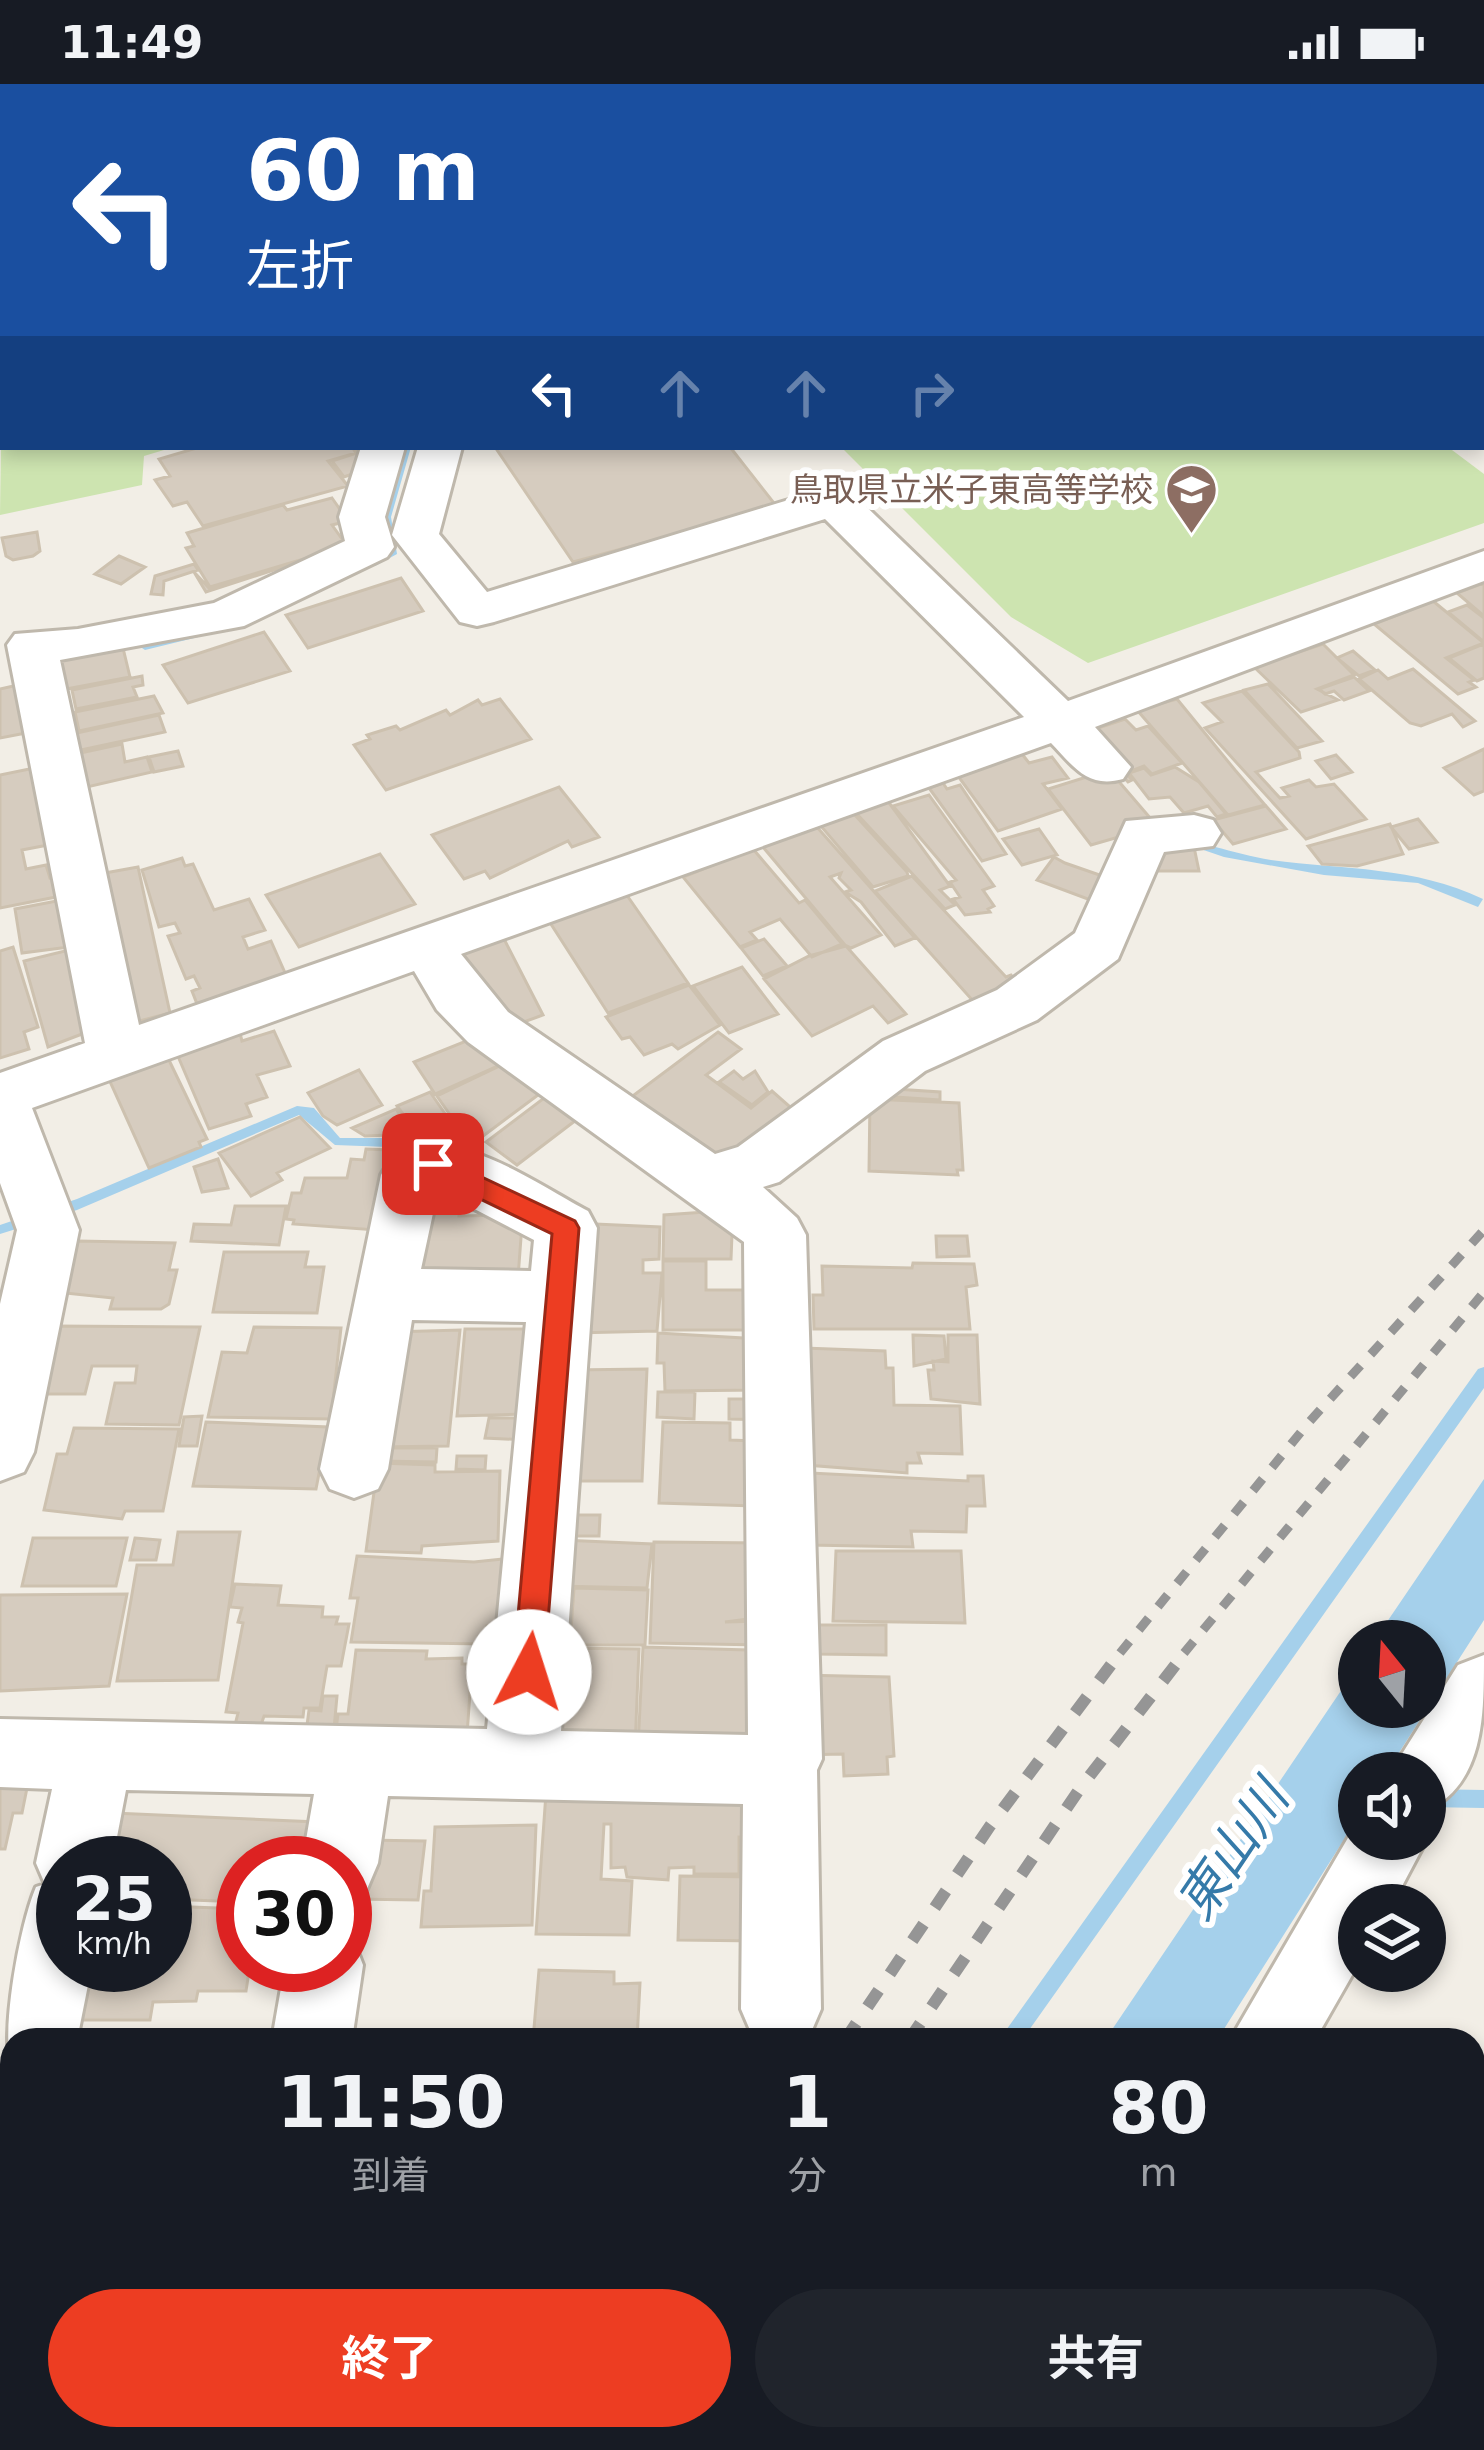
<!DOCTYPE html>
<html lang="ja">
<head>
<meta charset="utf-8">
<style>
	:root { --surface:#171b24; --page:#20242c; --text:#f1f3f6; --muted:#9ea1a6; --accent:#ed3d22 }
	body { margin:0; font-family:"DejaVu Sans","Noto Sans JP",sans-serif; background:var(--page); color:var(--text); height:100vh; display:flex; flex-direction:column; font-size:45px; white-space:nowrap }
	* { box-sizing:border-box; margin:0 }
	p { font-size:39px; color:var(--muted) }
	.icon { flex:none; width:66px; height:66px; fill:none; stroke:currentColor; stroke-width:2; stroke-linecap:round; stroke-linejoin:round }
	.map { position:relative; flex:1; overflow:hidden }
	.details { position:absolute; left:0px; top:1944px; width:1485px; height:423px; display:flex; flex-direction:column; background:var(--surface); border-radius:36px 36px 0 0; box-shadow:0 6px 18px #0003 }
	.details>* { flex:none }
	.hud { position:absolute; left:0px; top:0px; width:1485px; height:366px; box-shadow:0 6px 18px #0003; background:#1a4fa0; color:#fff; overflow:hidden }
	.needle { width:78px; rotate:342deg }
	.controls { position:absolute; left:1338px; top:1536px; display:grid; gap:24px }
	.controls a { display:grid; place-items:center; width:108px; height:108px; border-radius:50%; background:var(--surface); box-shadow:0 6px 18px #0003; font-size:60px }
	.speed { position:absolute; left:36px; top:1752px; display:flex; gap:24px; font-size:60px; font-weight:700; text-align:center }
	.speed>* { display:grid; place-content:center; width:156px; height:156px; border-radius:50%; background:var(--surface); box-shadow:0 6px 18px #0003; line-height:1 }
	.speed small { font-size:30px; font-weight:400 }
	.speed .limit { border:18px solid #d22; background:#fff; color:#111 }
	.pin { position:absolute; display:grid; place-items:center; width:102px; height:102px; color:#fff; margin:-51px; border-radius:24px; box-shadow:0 6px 18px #0006 }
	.me { position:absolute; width:132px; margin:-66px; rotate:5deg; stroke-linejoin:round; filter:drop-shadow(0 0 9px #0008) }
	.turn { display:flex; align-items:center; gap:42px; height:252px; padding:0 48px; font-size:54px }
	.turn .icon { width:156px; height:156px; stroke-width:2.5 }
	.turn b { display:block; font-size:84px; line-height:102px }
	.lanes { display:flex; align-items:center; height:114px; padding:0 48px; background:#0003; justify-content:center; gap:60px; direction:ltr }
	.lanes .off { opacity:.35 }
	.eta { display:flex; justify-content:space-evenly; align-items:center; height:204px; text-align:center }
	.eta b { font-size:72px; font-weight:700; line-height:84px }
	.cta { display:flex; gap:24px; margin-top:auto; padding:24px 48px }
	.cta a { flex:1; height:138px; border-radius:72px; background:var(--accent); color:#fff; font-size:48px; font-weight:700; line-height:138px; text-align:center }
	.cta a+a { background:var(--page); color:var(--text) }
	.status { display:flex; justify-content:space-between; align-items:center; height:84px; padding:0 60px; background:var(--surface); direction:ltr }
	.status svg { height:33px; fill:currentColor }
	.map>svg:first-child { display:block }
	.green { fill:#cde4b0 }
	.water { fill:#a5d0eb }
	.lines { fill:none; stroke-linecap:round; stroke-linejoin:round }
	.stream { fill:#a5d0eb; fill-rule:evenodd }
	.building { fill:#d6ccbf; stroke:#cdc1af; stroke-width:3 }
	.minor-casing { stroke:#bfb8ac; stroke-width:6 }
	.minor { fill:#fff; fill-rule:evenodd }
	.rail-far1 { stroke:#959595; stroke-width:9; stroke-dasharray:15 15; stroke-linecap:butt }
	.rail { stroke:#959595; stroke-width:12; stroke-dasharray:20 20; stroke-linecap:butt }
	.route { fill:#ed3d22; stroke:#9a2816; stroke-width:3 }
	.labels { text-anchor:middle; stroke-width:12; stroke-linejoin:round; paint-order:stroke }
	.far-education-label { font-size:33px; fill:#785e54; stroke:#fff; text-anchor:end }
	.near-water-label { font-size:51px; font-style:italic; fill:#357aa9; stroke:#fff }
</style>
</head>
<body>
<div class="status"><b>11:49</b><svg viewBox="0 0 49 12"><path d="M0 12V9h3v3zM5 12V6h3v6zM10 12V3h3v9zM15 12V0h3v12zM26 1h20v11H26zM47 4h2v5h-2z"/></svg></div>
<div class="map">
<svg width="1484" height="2366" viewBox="0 0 1484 2366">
	<rect width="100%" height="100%" fill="#f2eee6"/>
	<path class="green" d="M3,214v149h171l-30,9 -2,29 -142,30z
		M841,363h607l36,27v49l-396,140 -77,-46z"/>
	<path class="water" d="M1151,754c41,-2 80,16 120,22 74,10 143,6 212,39l-5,8 -60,-24 -94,-8 -100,-18 -38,-13 -34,1 -36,95 -13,13 -90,67 -123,60 -113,92 -24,13 -8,-7 34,-13 108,-91 131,-63 54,-48 31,-17z
		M297,1022l17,2 26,30h50l-2,9 -53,-2 -36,-30 -222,95 -77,24v-9l77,-26z
		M1484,1395v141l-98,153h-27v43l-142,224h-112l254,-376v43h66v-66h-51z
		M844,2355h118l-6,11h-119z"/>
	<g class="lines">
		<path class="stream" d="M182,0h10l3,3h-10z
			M399,363h12l-20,70 6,37 -22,12h-8v-6l18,-8 -6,-35z
			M226,538l6,4 -1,3 -86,21 -6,-4 1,-3z
			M1484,1283v21l-462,652h-23l479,-671z
			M1425,1705l59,1v18l-59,-1z
			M1473,2334h11v24l-17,-3h6z
			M726,2355h25l-5,11h-25z"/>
	</g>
	<path class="building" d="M746,0h100l3,3h-117z
		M890,0h133l-9,3z
		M200,363h152l4,6 -28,8 20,25 -145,40 -16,-24 -14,4 -18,-26 15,-4 -11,-17z
		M353,363h10l-5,25 -14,5 -12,-16 25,-8z
		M495,363h235l47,60 -204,55z
		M332,414l16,23 -16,4 15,21 -137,41 -24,-39 8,-2 -7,-13 96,-28 4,5z
		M37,448l3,19 -7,5 -20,4 -7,-4 -4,-18z
		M326,469l-120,39 -12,-20 15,16z
		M119,472l26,11 -24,17 -26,-10z
		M194,480l4,6 -34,11 -1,14 -12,-1 4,-18z
		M401,494l22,33 -115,37 -22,-33z
		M1484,499v33l-27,-23z
		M1433,517l51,42 -38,15 28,22 -5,2 7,5 -18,7 -84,-70z
		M1467,521l17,13v24l-36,-30z
		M264,548l26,39 -102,32 -25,-38z
		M1323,560l31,31 -37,14 21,11 -37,12 -47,-45z
		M1484,560v34l-7,3 -28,-23z
		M123,564l7,29 -69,13 -5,-30z
		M1353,567l22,19 -16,6 -22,-18z
		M1413,585l62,52 -12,6 -11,-13 -31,12 -11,-3 -51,-44 19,-9 10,9z
		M142,592l1,9 -10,2 4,10 -61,12 -4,-19z
		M1354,593l15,14 -25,9 -10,-9 -9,3 -6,-5z
		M22,600l9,48 -31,6v-49z
		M1268,600l54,57 -25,7 -53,-58z
		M1242,607l57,61 1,6 -44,14 24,26 9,-2 -7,-8 27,-8 7,7 18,-3 32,35 -60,20 -101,-111 17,-6 -19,-19z
		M154,612l9,17 -84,18 -4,-19z
		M500,615l31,40 -145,51 -32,-45 16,-6 -3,-4 29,-9 4,4 46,-20 4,5 28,-15 4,5z
		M1177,615l58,71 30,35 -37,10 -91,-105z
		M159,631l6,17 -98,21 -4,-17z
		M1125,635l11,11 12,-4 34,37 -30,11 -8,-8 -18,7 6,7 -4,2 -45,-49z
		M122,660l3,18 22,-5 5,15 -78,18 -3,-35z
		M1484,665v42l-10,4 -30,-27z
		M178,667l5,15 -29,6 -5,-15z
		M1022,670l7,9 23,-6 16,21 -25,6 19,25 -64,22 -40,-55z
		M1336,671l16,17 -21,7 -15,-18z
		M39,683l14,77 -31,6 4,19 20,-4 4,13 10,-2 6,19 -66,13v-133z
		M1175,683l24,15 27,32 -9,3 -9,-11 -24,7 -14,-16 -21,2 -20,-26 15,-5 7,7z
		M1109,686l48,56 -66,19 -43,-56z
		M943,699l4,6 13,-4 46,69 -24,7 -53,-73z
		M559,703l40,50 -27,10 -4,-6 -78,37 -5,-7 -21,8 -32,-44z
		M929,711l65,91 -11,4 11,16 -6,3 2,3 -25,3 -12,-16 7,-2 -10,-15 6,-2 -63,-74z
		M887,716l63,86 -10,4 15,15 -10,4 -89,-96z
		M1266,722l20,23 -53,15 -20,-24z
		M853,729l54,59 1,4 -35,11 -53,-62z
		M1418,735l19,23 -28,7 -18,-22z
		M1390,740l13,30 -46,12 -35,-2 -14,-18z
		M816,742l99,112 -20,8 -34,-44 -16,-10 6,-2 -12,-12 2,-5 -11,4 51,58 -30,13 -6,-3 -82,-98z
		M1039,745l18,26 -35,10 -19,-26z
		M1152,763h42l5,24h-43z
		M753,765l46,54 6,-3 37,44 -30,13 -32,-38 -30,13 7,8 -17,7 -57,-70z
		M380,770l35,50 -116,43 -33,-52z
		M1054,773l11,6 52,18 -16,23 -64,-24z
		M182,774l3,8 8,-2 21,46 35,-11 16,31 -22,7 5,12 23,-8 15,34 -89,29 -5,-13 8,-3 -6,-12 -8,3 -18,-43 12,-3 -5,-10 -16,4 -17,-57z
		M138,783l32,146 -42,11 -34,-149z
		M912,792l94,101 5,-2 14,17 -43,19 -107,-120z
		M626,810l62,89 -80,30 -59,-92z
		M67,815l10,47 -55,7 -7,-44z
		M504,855l39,76 -33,12 -61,-68z
		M764,855l23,27 -24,10 -22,-28z
		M846,862l60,68 -18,9 -15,-17 -61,30 -48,-57 45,-23z
		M13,863l25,80 -14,5 5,17 -29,9v-107z
		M69,866l21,81 -42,16 -24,-86z
		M742,883l36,47 -49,19 -36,-47z
		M689,901l31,40 -42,24 -6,-5 -28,11 -14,-18 -8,2 -16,-22z
		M274,947l16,35 -33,9 10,22 -21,7 5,12 -42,13 -32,-75 63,-21 2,8z
		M718,948l23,17 -35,26 45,33 21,-17 25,22 -87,56 -88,-65z
		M481,951l21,29 -67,30 -21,-32z
		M167,972l40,83 -8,3 2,5 -52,21 -41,-91z
		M508,978l38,27 -75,56 -34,-49z
		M359,986l23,35 -45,20 -14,-9 -15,-23z
		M734,987l9,8 12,-8 13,21 -16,13 -33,-23z
		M895,1005l45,3v8l-45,-3z
		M430,1008l18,26 -31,15 -20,-27z
		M552,1008l32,22 -67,51 -31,-23z
		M870,1015l89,4 4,67h-6l1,5 -89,-4z
		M396,1025l18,25 -49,2 -13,-8z
		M300,1033l30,31 -53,25 5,7 -31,16 -32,-43z
		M366,1065l23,1 -3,11 5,1 -15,68 -83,-6 1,-4 -8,-1 6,-26h9l4,-15h42l4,-19 13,1z
		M218,1075l10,29 -26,4 -8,-25z
		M424,1105h38l-3,27 51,-1 12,9 -4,54 -103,-7z
		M235,1122h51l-7,39 -88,-4 3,-17 37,1z
		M733,1126l-2,49h-68l1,-44z
		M595,1140l65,3 -1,32 -16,1v13h19l-5,58 -82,2 5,-108z
		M936,1152h31l2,20 -32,1z
		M78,1157l97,2 -6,27h8l-8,34 -8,5h-51l3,-11 -48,-5z
		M224,1168h84l-3,15h19l-7,46 -104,-1z
		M663,1177h43v29h62l1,40h-106z
		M913,1179l61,1 3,21 -11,2 4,42h-156l-1,-34h10l-1,-29 90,2z
		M53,1242l147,1 -21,98 -73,-1 9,-41h20l2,-17h-45l-7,28h-49z
		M254,1243l87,1 -10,91 -123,-2 14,-65 25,1z
		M465,1245h72l-11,85 -69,2z
		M460,1246l-12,116 -72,1 16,-115z
		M658,1249l102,6v51l-95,1 -1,-28h-7z
		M913,1251l31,1 2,23 -32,7z
		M948,1251h29l3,69 -49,-5 -3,-29h6l-1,-9 15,1z
		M803,1264l82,3 1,17h7l1,37 66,1 2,48 -44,-1 3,10h-14v10l-101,-8z
		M647,1285l-5,112h-70l-1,-111z
		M658,1308h37l-1,27 -37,-2z
		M729,1315h41v21l-41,-1z
		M202,1332l-5,30h-18l5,-29z
		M489,1334h42l-2,22 -44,-2z
		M206,1338l122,5 -12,62 -123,-3z
		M663,1338l67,1v17l24,1v65l-95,-3z
		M74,1344l105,1 -16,82h-38l-3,8 -78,-9 13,-56h10z
		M379,1364h58l-1,14 -58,-1z
		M457,1372h29l-1,14 -29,-1z
		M378,1379l57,2v7l65,-1 -2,70 -76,5 -1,7 -55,-2z
		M810,1389l158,8v-5h15l2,30h-18l-1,26 -55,-1 2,16 -104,-2z
		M558,1431h42l-1,21h-43z
		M178,1448h62l-22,148 -101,1 20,-116h36z
		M33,1454h94l-11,48h-94z
		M135,1454l25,2 -4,20h-26z
		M561,1456l91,4 -5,44 -92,-2z
		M654,1458l110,1v74l-39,5 43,-1 1,24 -119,-2z
		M836,1467h125l4,72 -132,-2z
		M357,1472l117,6 38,-4 -6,68h-19l-2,18 -134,-2 7,-44h-8z
		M235,1500l46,2 -3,19 45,2 -1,10h16l-2,7h13l-8,42h-14l-7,42h-16l-1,9 -39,-1 -3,9h-26l3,-12 -12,-1 17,-89 -5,-1 4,-14 -12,-1z
		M574,1504l74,2 -3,55h-75z
		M127,1510l-18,92 -109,5v-96z
		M817,1541h69v30l-69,-1z
		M643,1563l105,3 21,98 -131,-1z
		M560,1564l79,1 -4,100 -84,-1z
		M356,1566l71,1 -1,8 36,-1v6h10l-5,71 -133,9 4,-30h10z
		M799,1591l90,2 5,79 -7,1 1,17 -44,2 -1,-22 -42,1z
		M323,1612h14l-4,44h-28l4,-30 12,1z
		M0,1698l28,1 -6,30h-9l-8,36h-5z
		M546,1709l221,2v43l-28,-1v37h-45v-7l-25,1 -1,12 -41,-3 -2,-10 -14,1v-44h-7l-3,55 31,2 -3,54 -93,-1z
		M113,1729l204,9 -6,41h-68v39l-78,-3v-36h-63z
		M536,1741l-4,100 -111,2 3,-36h7l4,-64z
		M363,1756l62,1 -7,59 -63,-1z
		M680,1792l80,1v64l-82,-1z
		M165,1822l78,3v56h7l-4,26h-48l-2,10 -43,1 -3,18h-75l3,-55h87z
		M539,1886l75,2v12l26,-1 -3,57h-104z
		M1473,2095h11v41h-9l-2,-7z
		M1473,2150l6,25h5v57l-11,-1z
		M0,2296h12v59h130l-1,11h-141z
		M286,2355h169v11h-170z
		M1065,2355h154l1,11h-154z"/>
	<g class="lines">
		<defs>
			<path id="minor" d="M1368,0h38l2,3h-38z
				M0,49h3v23h-3z
				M1482,98l2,1v25l-2,-1z
				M3,116v24l-3,1v-24z
				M1482,324h2v27h-2z
				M361,363h44l-20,70 9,30 -7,10 -143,69 -184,34 79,365 885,-308 -199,-198 -331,103 -17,4 -17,-4 -68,-87 26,-88h44l-23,87 48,58 331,-101h32l218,210 416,-150v30l-389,146 36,40 -8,12c-35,10 -49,-12 -72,-36l-590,211 47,58 207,142 23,-7 145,-106 114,-51 78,-57 51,-112 68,-6 19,5 8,13 -8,13 -49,6 -46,107 -81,61 -112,51 -146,111 -16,5 34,31 9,17 16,524 -5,11 4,239 -12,28 -49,3 -7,-3 -12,-28 2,-205 -355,-8 -10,67 -11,26 -22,9v-35h-43l12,-69 -188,-4 -14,73h-49v102h29l-15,75h-65v30c-12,-34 7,-143 24,-183l9,-3 -9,-21 16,-74 -52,-2v-68l487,10 39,-407 -114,-2 -24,149 -10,20 -24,9 -24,-9 -10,-20 61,-294c40,-75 155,9 207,36l9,17 -36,503 187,4 -4,-493 -276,-200 -31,-32 -23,-39 -382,137 47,122 -45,222 -10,20 -24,9v-177l17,-74 -17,-47v-110l85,-30 -78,-398 8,-11 63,-5 136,-26 131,-62 -6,-24zM438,1106l96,50 -3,31 -110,-2z
				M1484,1571c0,63 0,129 -59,157v-39h-35l68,-108z
				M1359,1735v20l66,-4 2,4 -35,66h-33v58l-44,77h-85z
				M345,1851l7,2 11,28 -11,75h-80l13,-75h60z
				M12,2038v136l-12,5v-136z
				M204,2355h88l-1,11h-90z
				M970,2355h90l-4,11h-91z
				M1236,2355h88l2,11h-90z"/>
		</defs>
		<use href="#minor" class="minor-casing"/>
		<use href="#minor" class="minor"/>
		<path class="rail-far1" d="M1120,1569l190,-232 174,-191
			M1184,1569l300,-361"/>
		<path class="rail" d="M845,1956l145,-214 132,-176
			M909,1956l172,-253 106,-137
			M579,2366l7,-11
			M654,2366l6,-11"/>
	</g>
	<path class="route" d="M433,1070l142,67 4,7 -35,444 -4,10 -11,4 -11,-4 -5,-10 39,-438 -129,-63 -4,-7z"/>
	<defs>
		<symbol id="school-pin" viewBox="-11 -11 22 30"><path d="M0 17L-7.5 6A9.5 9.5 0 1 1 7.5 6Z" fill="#8d6e63" stroke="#fff"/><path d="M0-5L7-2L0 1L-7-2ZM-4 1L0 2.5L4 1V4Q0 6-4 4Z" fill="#fff"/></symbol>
	</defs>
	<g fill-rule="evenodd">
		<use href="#school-pin" x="1162" y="376" width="59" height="81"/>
	</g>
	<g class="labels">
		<g class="far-education-label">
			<text x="1153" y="417">鳥取県立米子東高等学校</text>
		</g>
		<g class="near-water-label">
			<text transform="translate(1232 1766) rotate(-56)" y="18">東山川</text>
		</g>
	</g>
</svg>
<div class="controls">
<a><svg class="needle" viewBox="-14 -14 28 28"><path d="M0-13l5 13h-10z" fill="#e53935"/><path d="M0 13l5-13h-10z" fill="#9ea1a6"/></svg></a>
<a><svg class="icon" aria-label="sound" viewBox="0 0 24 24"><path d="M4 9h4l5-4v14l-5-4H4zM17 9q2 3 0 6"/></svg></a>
<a><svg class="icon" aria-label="layers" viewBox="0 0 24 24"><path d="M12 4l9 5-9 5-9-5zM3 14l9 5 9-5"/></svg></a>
</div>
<div class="speed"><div>25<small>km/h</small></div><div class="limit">30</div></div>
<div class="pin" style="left:433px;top:1080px;background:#d93025"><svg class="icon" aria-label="arrive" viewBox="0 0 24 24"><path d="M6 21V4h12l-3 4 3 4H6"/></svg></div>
<svg class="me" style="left:529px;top:1588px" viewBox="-20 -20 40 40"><circle r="19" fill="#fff"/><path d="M0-13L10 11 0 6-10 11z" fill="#ed3d22"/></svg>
<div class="hud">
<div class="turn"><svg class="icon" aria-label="left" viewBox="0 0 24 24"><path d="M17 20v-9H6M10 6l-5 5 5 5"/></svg><div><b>60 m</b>左折</div></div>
<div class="lanes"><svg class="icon" aria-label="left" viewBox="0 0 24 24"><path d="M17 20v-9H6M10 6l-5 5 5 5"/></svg><svg class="icon off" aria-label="ahead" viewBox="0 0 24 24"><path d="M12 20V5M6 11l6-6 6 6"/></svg><svg class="icon off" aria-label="ahead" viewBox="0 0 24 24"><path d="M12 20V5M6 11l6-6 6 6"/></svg><svg class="icon off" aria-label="right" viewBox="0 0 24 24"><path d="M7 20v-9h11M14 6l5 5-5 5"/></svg></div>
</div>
<section class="details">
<div class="eta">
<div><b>11:50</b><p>到着</p></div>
<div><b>1</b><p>分</p></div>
<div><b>80</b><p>m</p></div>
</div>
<div class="cta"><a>終了</a><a>共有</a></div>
</section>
</div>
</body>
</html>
